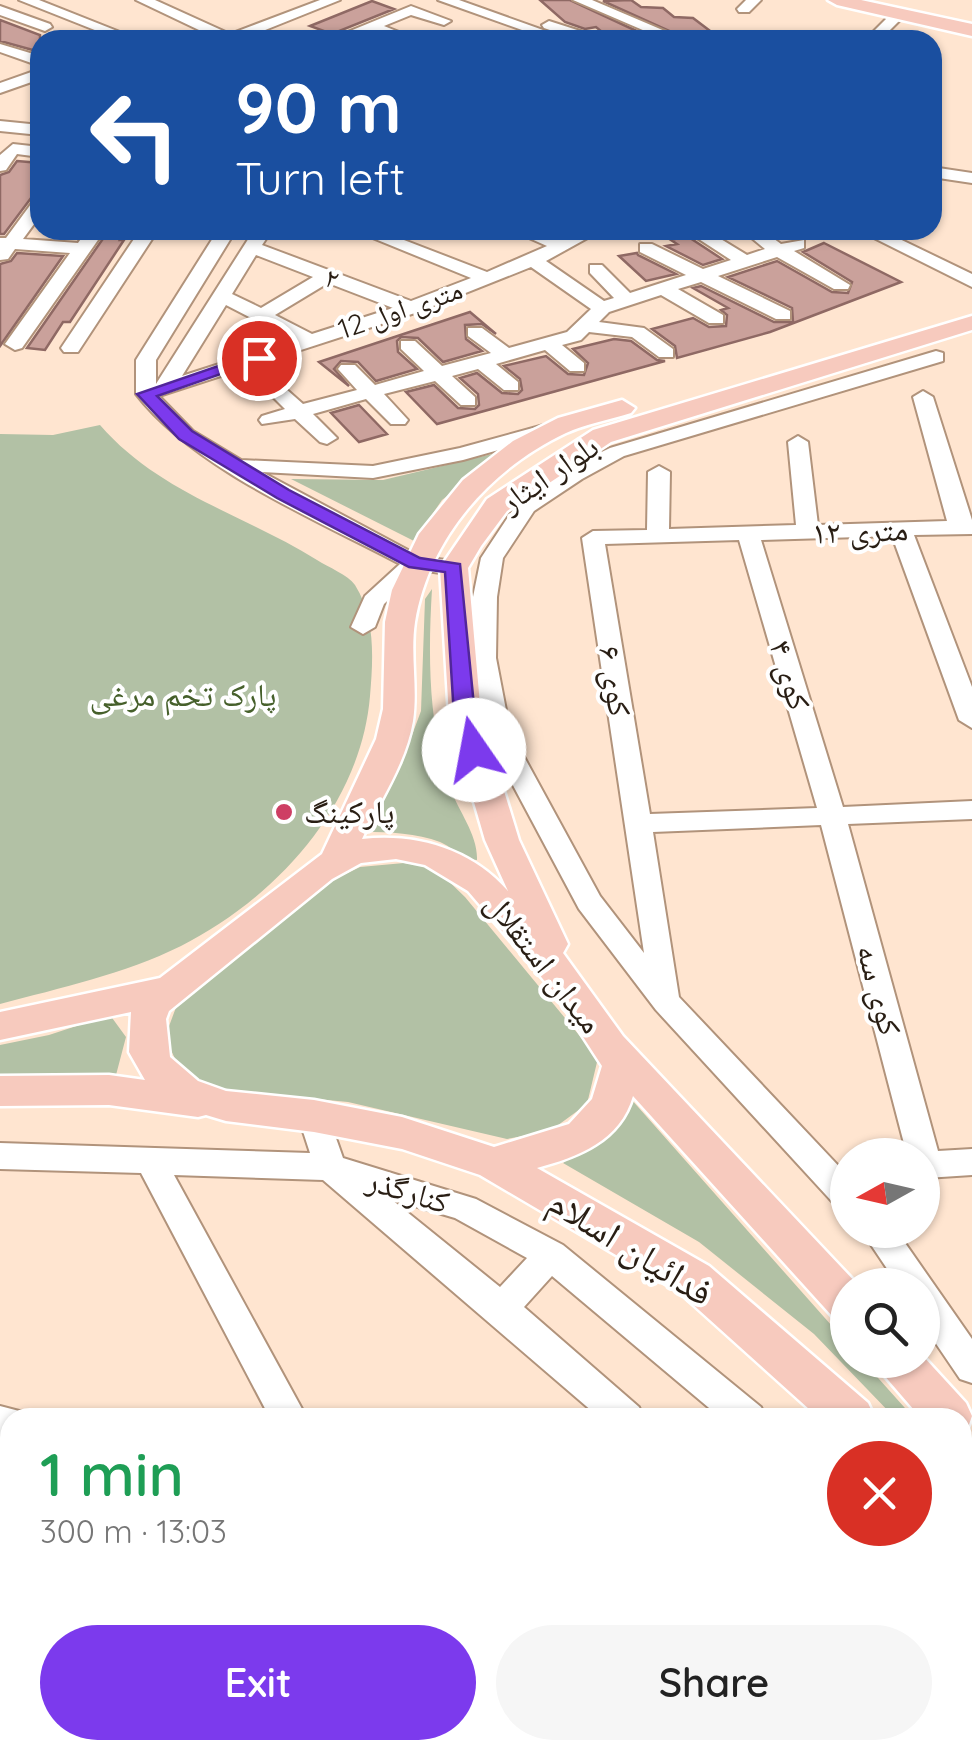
<!DOCTYPE html>
<html lang="en">
<head>
<meta charset="utf-8">
<style>
	:root { --surface:#fff; --page:#f6f6f6; --text:#222; --muted:#767676; --accent:#7c3aed }
	body { margin:0; font-family:Quicksand,"Noto Naskh Arabic",sans-serif; background:var(--page); color:var(--text); height:100vh; display:flex; flex-direction:column; font-size:38px; white-space:nowrap }
	* { box-sizing:border-box; margin:0 }
	p { font-size:32px; color:var(--muted) }
	.icon { flex:none; width:55px; height:55px; fill:none; stroke:currentColor; stroke-width:2; stroke-linecap:round; stroke-linejoin:round }
	.map { position:relative; flex:1; overflow:hidden }
	.panel { position:absolute; left:0px; top:1408px; width:972px; height:352px; display:flex; flex-direction:column; background:var(--surface); border-radius:30px 30px 0 0; box-shadow:0 2px 8px #0004 }
	.panel>* { flex:none }
	.top-card { position:absolute; left:30px; top:30px; width:912px; height:210px; border-radius:30px; box-shadow:0 2px 8px #0004; background:#1a4fa0; color:#fff; overflow:hidden }
	.needle { width:65px; rotate:262deg }
	.buttons { position:absolute; left:830px; top:1138px; display:grid; gap:20px }
	.buttons a { display:grid; place-items:center; width:110px; height:110px; border-radius:50%; background:var(--surface); box-shadow:0 2px 8px #0004; font-size:50px }
	.pin { position:absolute; display:grid; place-items:center; width:85px; height:85px; color:#fff; margin:-42px; border:5px solid #fff; border-radius:50%; box-shadow:0 2px 10px #0007 }
	.me { position:absolute; width:110px; margin:-55px; rotate:348deg; stroke-linejoin:round; filter:drop-shadow(0 0 8px #0008) }
	.turn { display:flex; align-items:center; gap:35px; height:210px; padding:0 40px; font-size:45px }
	.turn .icon { width:130px; height:130px; stroke-width:2.5 }
	.turn b { display:block; font-size:70px; line-height:85px }
	.round { display:grid; place-items:center; flex:none; width:105px; height:105px; border-radius:52px; background:var(--page) }
	.summary { display:flex; align-items:center; justify-content:space-between; height:170px; padding:0 40px }
	h1 { font-size:60px; font-weight:600; line-height:75px; color:#1e9e55 }
	.action { display:flex; gap:20px; margin-top:auto; padding:20px 40px }
	.action a { flex:1; height:115px; border-radius:60px; background:var(--accent); color:#fff; font-size:40px; font-weight:600; line-height:115px; text-align:center }
	.action a+a { background:var(--page); color:var(--text) }
	.map>svg:first-child { display:block }
	.green { fill:#b2c1a5 }
	.building { fill:#caa19b; stroke:#8f6964; stroke-width:2.5 }
	.lines { fill:none; stroke-linecap:round; stroke-linejoin:round }
	.minor-casing { stroke:#b1937b; stroke-width:4 }
	.major-casing { stroke:#fff; stroke-width:5 }
	.minor { fill:#fff; fill-rule:evenodd }
	.major { fill:#f7cabe; fill-rule:evenodd }
	.route { fill:#7c3aed; stroke:#51269a; stroke-width:2.5 }
	.poi-dot { fill:#ce3f64; stroke:#fff; stroke-width:4 }
	.labels { text-anchor:middle; stroke-width:8; stroke-linejoin:round; paint-order:stroke }
	.far-street-label { font-size:28px; fill:#291e14; stroke:#fff }
	.street-label { font-size:32px; fill:#291e14; stroke:#fff }
	.park-label { font-size:32px; fill:#46602b; stroke:#fff }
	.poi-label { font-size:32px; fill:#291e14; stroke:#fff; text-anchor:start }
	.near-street-label { font-size:38px; fill:#291e14; stroke:#fff }
</style>
</head>
<body>
<div class="map">
<svg width="972" height="1758" viewBox="0 0 972 1758">
	<rect width="100%" height="100%" fill="#ffe5d0"/>
	<path class="green" d="M100,425c59,68 143,89 217,135 11,7 31,15 38,25 21,33 18,75 15,111 -9,109 -94,202 -189,250 -57,28 -121,42 -181,58v-570l53,1z
		M505,451l-63,49 -28,41 -123,-62 92,1z
		M432,589c-4,66 -4,136 18,199 9,24 28,47 27,72 -16,-1 -23,-12 -37,-18 -23,-9 -51,-10 -75,-10l34,-62 22,-59 4,-112z
		M404,863l31,5 30,29 133,161 -11,46 -37,27 -43,8 -159,-37 -114,-11 -38,-10 -20,-20 -11,-24 13,-35 151,-120 31,-15z
		M110,1015l16,22 -10,38h-116v-30l49,-10z
		M631,1099l216,244 1,17h14l51,57h-19l-80,-83 -115,-92 -136,-79 39,-28z"/>
	<path class="building" d="M540,0h30l86,40h-44l-16,-13 -11,2 -20,-7z
		M631,0l10,7 22,1 11,9 19,1 29,22h-33l-86,-39z
		M372,1l22,8 -62,25 -22,-8z
		M0,20l40,15v17l-40,-11z
		M17,161l23,2v32l-9,3 -27,36h-4v-59l9,-3z
		M109,230h17l-6,10h4l-54,82h-7l-18,28 -18,-2z
		M687,236l35,23 -19,6 -37,-19 11,-2 -6,-4z
		M824,243l77,39 -131,50 -93,26 -2,-12 -23,-17 41,-11 16,9 17,-1 1,-11 -6,-5 7,-2 -35,-20 8,-2 73,36h19l-1,-14 -64,-31 49,-16 55,31 16,1 4,-11 -49,-30z
		M17,253l46,3 -63,90v-82l11,-3z
		M637,253l1,2 38,19 -30,7 -27,-25z
		M470,312l26,22 -14,-10 -17,1 1,14 16,12 -39,11 -25,-24 -17,-1 -4,4 1,11 19,17 -41,12 -18,-19 -17,-1 -7,8 15,17 -30,-24z
		M614,339l17,2 26,19 8,1 -228,63 -31,-32 28,-7 24,23 17,1 4,-4 -1,-11 -18,-16 17,-5 25,20 16,1 4,-4 -2,-11 -16,-13 42,-10 22,18 16,1 4,-12 -15,-14z
		M359,405l28,29 -28,8 -28,-29z"/>
	<g class="lines">
		<defs>
			<path id="minor" d="M19,0h20l101,40h-20z
				M136,0h19l75,34 90,-34h20l-100,40h-20z
				M438,0h21l112,40h-21z
				M573,0h19l94,40h-20z
				M746,0h15l-12,12h-10l-2,-3z
				M0,6l50,18 2,3 -7,4 -45,-16z
				M411,6l40,15 -7,4 -33,-10 -27,11 35,14h-21l-27,-9 -23,9h-20z
				M894,11l12,3 -26,26h-15z
				M549,21l50,16 2,3h-22l-35,-12 -2,-3z
				M0,44l40,12v10l-40,-14z
				M40,69v10l-40,14v-10z
				M0,121l40,4v10l-40,-4z
				M13,144l27,3v10l-23,-3 -11,16 -6,1v-16z
				M932,167l40,6v10l-40,-6z
				M40,199v17l-17,23 55,4 9,-13h18l-83,118 -7,2 -10,-6 65,-91 -55,-4 -7,10 -8,1v-22h6l28,-38z
				M140,230h18l-80,122h-14l-3,-4z
				M218,230h18l-80,130v24l98,-154h18l-10,15 149,56 60,-23 -118,-48h25l109,42 60,-26 -36,-16h26l25,9 17,-9h23l-56,31 58,40 10,-3 -24,-25v-8h12l28,28 56,-18 -46,-23v-8h12l51,25 28,-9 -46,-30h21l41,25 18,-6 -23,-19h20l19,14 23,-4v8l-10,3 56,34 -2,4h-14l-57,-32 -59,19 72,35v8h-14l-75,-37 -23,7 45,26v8h-14l-48,-28 -52,17 -10,10 45,6 29,21v8h-14l-27,-20 -43,-5 -8,8 -19,5 22,18v8h-14l-25,-21 -49,14 22,18v8h-14l-26,-21 -26,7 23,21v8h-14l-26,-24 -51,13 24,26 -3,4h-14l-25,-25 -53,15 24,24 -10,6 -7,-2 -25,-23 -33,5 -3,-4 3,-4 23,-7 -16,-16 3,-4h14l17,15 54,-14 -19,-21 3,-4h14l20,20 49,-14 -23,-22v-8h14l27,25 49,-13 -23,-17v-8h14l27,20 58,-16 24,-23 -60,-42 -113,45 -259,84 34,35 48,29 132,6 87,-18 91,-25 7,2 3,4 -3,4 -95,27 -90,18 -111,-6 159,85 33,4 11,7 -11,7 -34,-5 -36,34 -9,23 -12,7 -12,-7 14,-31 35,-32c-83,-44 -206,-95 -264,-170v-34zM256,255l57,22 -52,31 -29,-14zM328,283l65,25 -81,26 -37,-19zM226,305l68,35 -112,36z
				M858,230h23l91,44v13z
				M936,351l7,2v8l-319,95 -42,23 -48,32 -31,47 -6,39 -1,61 14,73 90,165 44,57 -62,-415 11,-7 54,-1 1,-58 11,-6 11,6 -1,57 127,-4 -8,-83 10,-6 10,6 10,83 129,-4 -34,-124 10,-6 10,6 39,123v14l-58,1 58,152v41l-13,-8 -67,-184 -131,4 82,267 129,-6v18l-124,5 90,327 34,-2v26l-46,3 -4,-1v-22h-15l-86,-330 -168,7 26,165 169,179v35l-11,-4 -181,-197 -77,-101 -95,-178 -12,-73 1,-61 8,-39 37,-56 48,-33 44,-21zM739,540l78,268 -167,6 -45,-270z
				M314,1104l11,3 18,51 133,41 87,46 198,162 5,11h-45l-169,-142 -28,31 115,100 5,11h-44l-277,-238 -149,-5 133,243h-37l-129,-245 -141,-4v-26l310,10 -12,-37 5,-9zM391,1199l64,19 72,40 -27,29z
				M861,1230h35l76,109v44l-12,-4 -38,-56v-38h-24z
				M0,1406l23,6 2,6h-15v21l-10,-1z
				M0,1575l10,4v55l-10,-4z
				M962,1658l10,4v47l-10,-4z
				M54,1750h41l3,8h-41z
				M459,1750h41l3,8h-41z
				M849,1750h43l3,8h-43z"/>
			<path id="major" d="M828,0h33l111,24v12l-135,-31z
				M972,316v14l-361,112 -104,69 -26,35 -13,22 13,148 38,124 49,104 -5,9 60,83 235,249h-10v37l-15,-5 -200,-221c-13,45 -55,61 -96,72l172,98 159,137 7,15h-56l-140,-126 -199,-117 -78,-26 -88,-17 -88,-11 -20,-6 -8,2 -89,-12 -109,1v-30l109,-1 36,5 -16,-28 2,-40 -131,28v-28l160,-34 162,-124 54,-115 7,-30 2,-87 7,-32 27,-56 44,-54 50,-39 45,-23 64,-18 13,8 -4,5c-22,7 -45,11 -65,20 -76,36 -137,105 -151,189 -5,33 3,66 -2,99 -7,42 -33,79 -51,118 55,-6 109,10 146,52l-23,-51 -36,-124 -9,-148 47,-69 106,-69zM396,859l29,6 43,26 86,101 48,74 -10,33 -23,25 -75,23 -92,-30 -88,-17 -88,-9 -28,-10 -28,-24 -4,-38 3,-8 163,-132 29,-16z
				M922,1355l44,48 6,13 -6,17 -4,1v-16h-41l-38,-44 -6,-14h45z
				M962,1523l10,4v53l-10,-4z"/>
		</defs>
		<use href="#minor" class="minor-casing"/>
		<use href="#major" class="major-casing"/>
		<use href="#minor" class="minor"/>
		<use href="#major" class="major"/>
	</g>
	<path class="route" d="M253,354l14,4 -110,38 35,35 97,59 131,68 40,6 15,152 10,34 -3,4h-15l-13,-38 -9,-144 -36,-5 -132,-69 -98,-59 -42,-45z"/>
	<circle class="poi-dot" cx="284" cy="812" r="10"/>
	<g class="labels">
		<g class="far-street-label">
			<text transform="translate(332 278) rotate(21)" y="10">۲</text>
			<text transform="translate(400 309) rotate(-19)" y="10">12 متری اول</text>
		</g>
		<g class="street-label">
			<text transform="translate(549 474) rotate(-34)" y="11">بلوار ایثار</text>
			<text transform="translate(860 531) rotate(-2)" y="11">۱۲ متری</text>
			<text transform="translate(790 675) rotate(73)" y="11">کوی ۴</text>
			<text transform="translate(615 681) rotate(81)" y="11">کوی ۶</text>
			<text transform="translate(544 963) rotate(52)" y="11">میدان استقلال</text>
			<text transform="translate(879 990) rotate(75)" y="11">کوی سه</text>
			<text transform="translate(408 1191) rotate(17)" y="11">کنارگذر</text>
		</g>
		<g class="park-label">
			<text x="183" y="706">پارک تخم مرغی</text>
		</g>
		<g class="poi-label">
			<text x="304" y="823">پارکینگ</text>
		</g>
		<g class="near-street-label">
			<text transform="translate(631 1247) rotate(32)" y="13">فدائیان اسلام</text>
		</g>
	</g>
</svg>
<div class="buttons">
<a><svg class="needle" viewBox="-14 -14 28 28"><path d="M0-13l5 13h-10z" fill="#e53935"/><path d="M0 13l5-13h-10z" fill="#767676"/></svg></a>
<a><svg class="icon" aria-label="search" viewBox="0 0 24 24"><circle cx="10" cy="10" r="6"/><path d="M15 15l6 6"/></svg></a>
</div>
<div class="pin" style="left:259px;top:358px;background:#d93025"><svg class="icon" aria-label="arrive" viewBox="0 0 24 24"><path d="M6 21V4h12l-3 4 3 4H6"/></svg></div>
<svg class="me" style="left:474px;top:750px" viewBox="-20 -20 40 40"><circle r="19" fill="#fff"/><path d="M0-13L10 11 0 6-10 11z" fill="#7c3aed"/></svg>
<div class="top-card">
<div class="turn"><svg class="icon" aria-label="left" viewBox="0 0 24 24"><path d="M17 20v-9H6M10 6l-5 5 5 5"/></svg><div><b>90 m</b>Turn left</div></div>
</div>
<section class="panel">
<div class="summary"><div><h1>1 min</h1><p>300 m · 13:03</p></div><a class="round" style="background:#d93025;color:#fff"><svg class="icon" aria-label="close" viewBox="0 0 24 24"><path d="M6 6l12 12M18 6L6 18"/></svg></a></div>
<div class="action"><a>Exit</a><a>Share</a></div>
</section>
</div>
</body>
</html>
